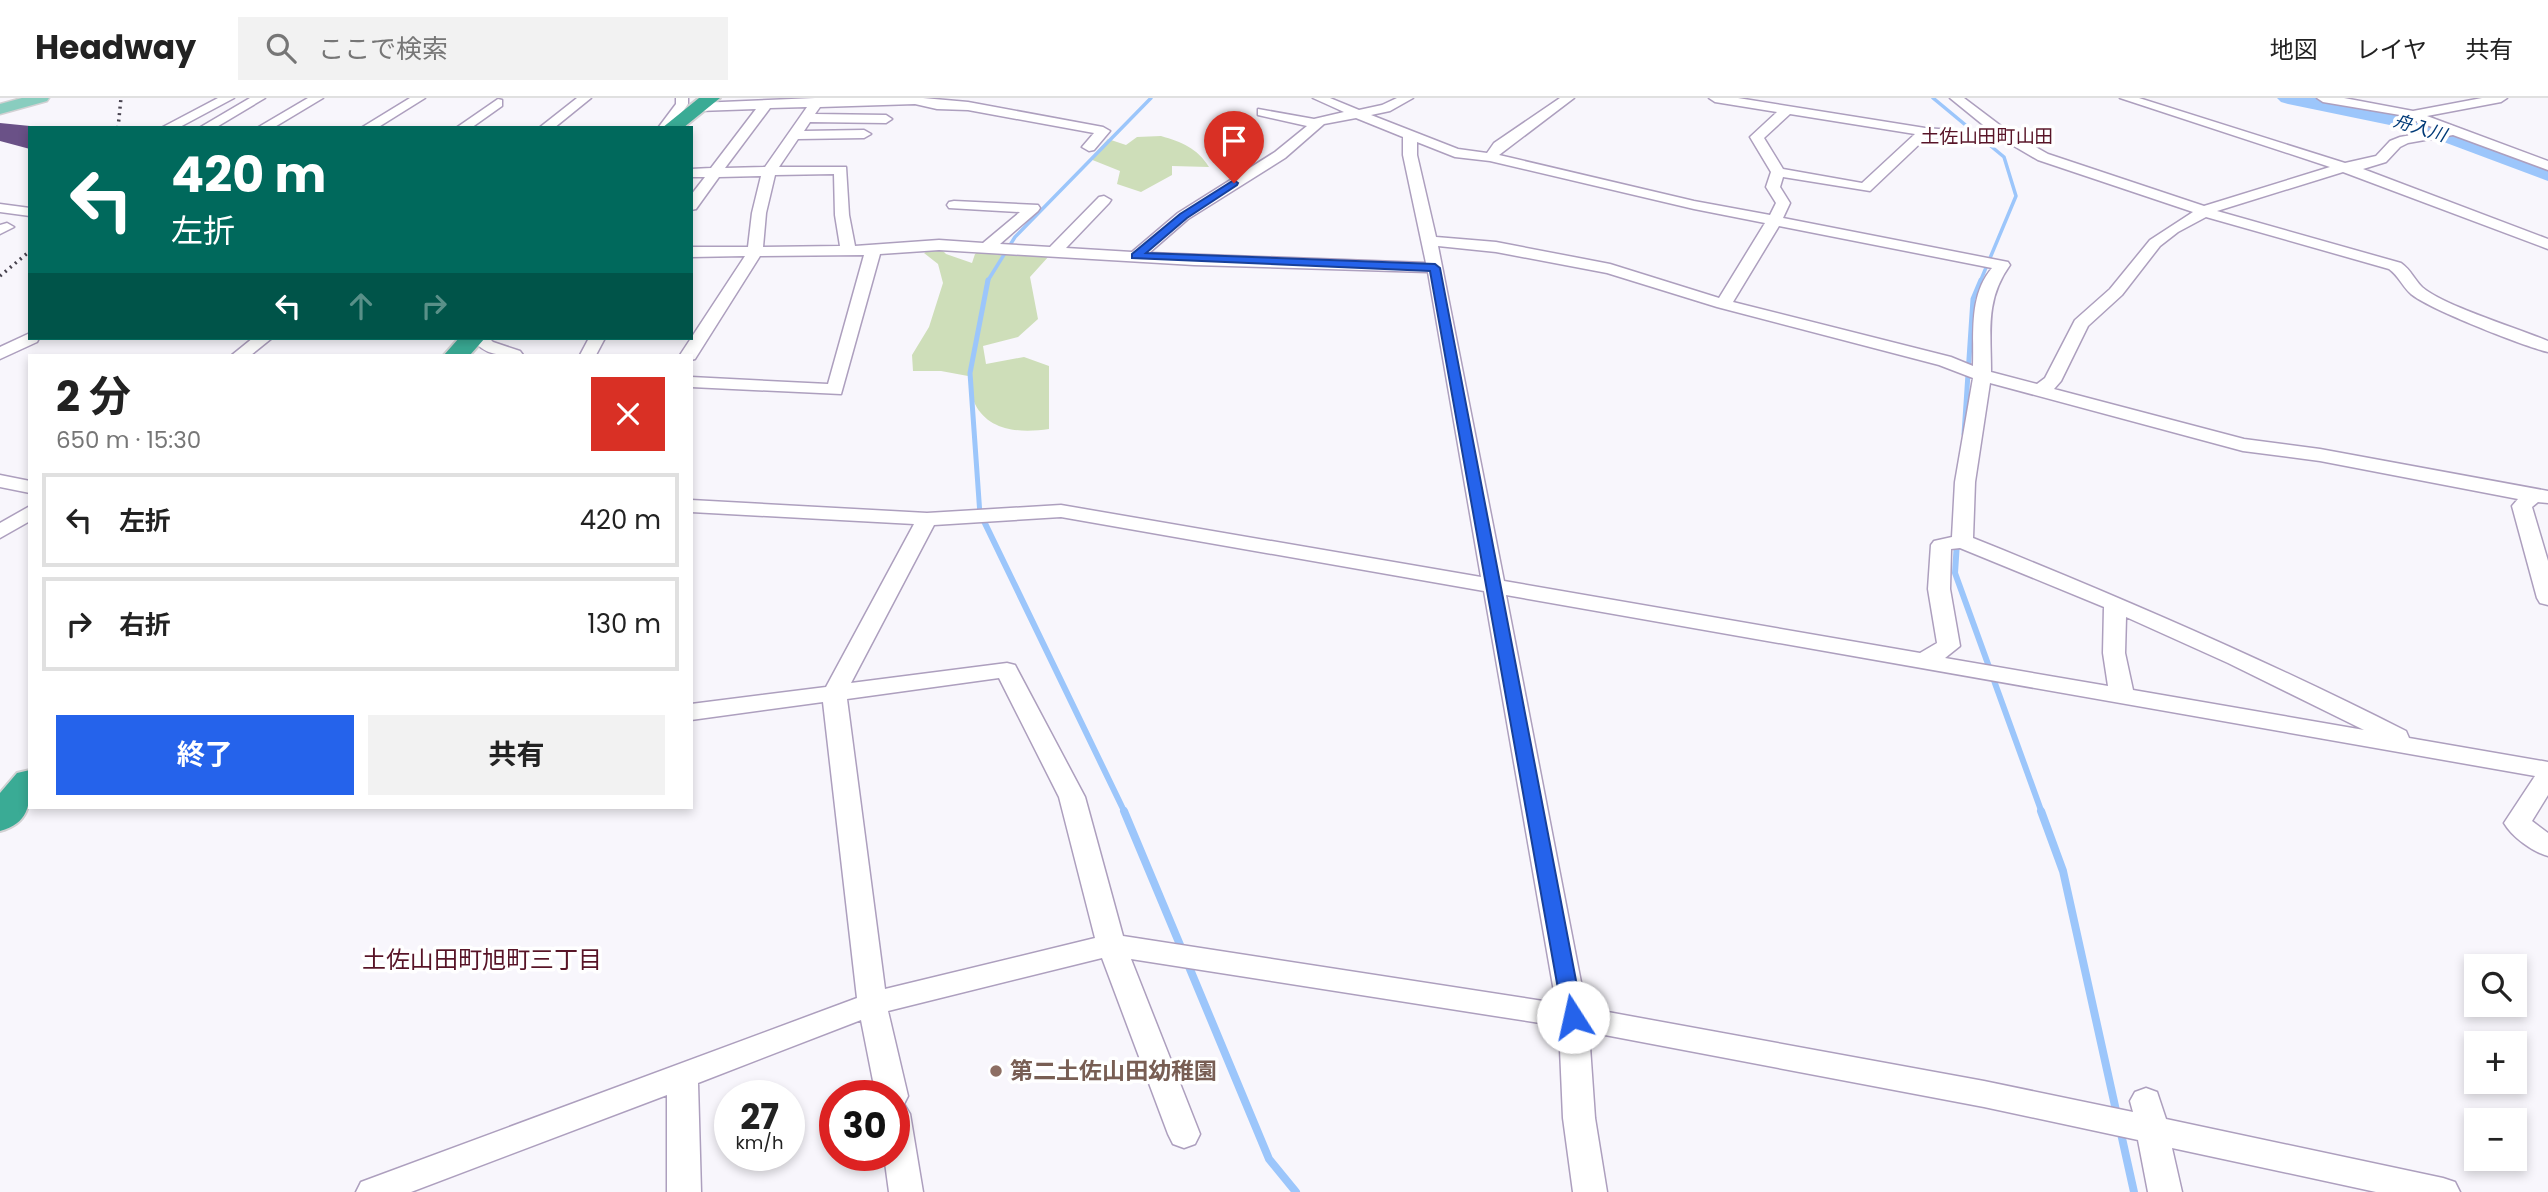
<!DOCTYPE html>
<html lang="ja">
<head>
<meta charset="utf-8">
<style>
	:root { --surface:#fff; --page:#f2f2f2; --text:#222; --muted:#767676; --line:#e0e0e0; --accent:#2563eb }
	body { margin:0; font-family:Poppins,"Noto Sans JP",sans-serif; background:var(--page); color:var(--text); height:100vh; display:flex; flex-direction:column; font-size:26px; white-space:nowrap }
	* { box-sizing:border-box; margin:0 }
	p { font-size:23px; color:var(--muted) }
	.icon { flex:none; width:38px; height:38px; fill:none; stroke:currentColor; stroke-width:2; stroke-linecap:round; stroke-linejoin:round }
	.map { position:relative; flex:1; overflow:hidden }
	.sheet { position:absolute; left:28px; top:256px; width:665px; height:455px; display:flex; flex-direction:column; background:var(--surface); border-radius:0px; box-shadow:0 4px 10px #0003 }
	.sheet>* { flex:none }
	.hud { position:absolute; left:28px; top:28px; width:665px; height:214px; border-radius:0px; box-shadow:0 4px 10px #0003; background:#00695c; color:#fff; overflow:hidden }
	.controls { position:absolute; left:2464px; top:856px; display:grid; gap:14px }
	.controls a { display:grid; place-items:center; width:63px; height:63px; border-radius:0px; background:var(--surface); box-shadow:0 4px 10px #0003; font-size:35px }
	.speed { position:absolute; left:714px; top:982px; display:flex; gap:14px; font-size:35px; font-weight:700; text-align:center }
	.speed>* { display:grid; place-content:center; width:91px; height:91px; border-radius:50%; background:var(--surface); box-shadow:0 4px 10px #0003; line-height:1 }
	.speed small { font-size:18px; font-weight:400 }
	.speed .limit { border:10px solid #d22; background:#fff; color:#111 }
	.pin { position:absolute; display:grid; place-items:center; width:60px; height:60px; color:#fff; margin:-72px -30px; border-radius:50% 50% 50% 0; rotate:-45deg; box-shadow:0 0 7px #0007 }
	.pin .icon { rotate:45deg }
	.me { position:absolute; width:77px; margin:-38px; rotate:350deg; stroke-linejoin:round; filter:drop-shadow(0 0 5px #0008) }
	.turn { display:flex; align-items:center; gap:24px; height:147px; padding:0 28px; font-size:32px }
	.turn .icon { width:91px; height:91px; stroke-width:2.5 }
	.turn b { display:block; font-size:49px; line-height:60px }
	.lanes { display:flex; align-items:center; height:66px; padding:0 28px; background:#0003; justify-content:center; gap:35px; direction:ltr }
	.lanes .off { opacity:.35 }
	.round { display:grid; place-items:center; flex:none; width:74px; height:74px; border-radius:0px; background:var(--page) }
	.overview { display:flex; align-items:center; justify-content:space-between; height:119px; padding:0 28px }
	h1 { font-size:42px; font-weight:700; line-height:52px }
	.action { display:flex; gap:14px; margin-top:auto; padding:14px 28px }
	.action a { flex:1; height:80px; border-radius:0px; background:var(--accent); color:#fff; font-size:28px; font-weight:700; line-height:80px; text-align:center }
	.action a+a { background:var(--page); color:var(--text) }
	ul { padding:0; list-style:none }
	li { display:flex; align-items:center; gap:21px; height:94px; margin:0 14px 10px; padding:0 14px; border:4px solid var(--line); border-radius:0px }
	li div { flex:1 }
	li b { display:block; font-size:26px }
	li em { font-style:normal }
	header { display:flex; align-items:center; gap:42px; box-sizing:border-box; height:98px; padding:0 35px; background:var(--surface); border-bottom:2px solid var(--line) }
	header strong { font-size:33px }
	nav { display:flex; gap:38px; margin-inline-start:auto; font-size:24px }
	.search { width:490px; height:63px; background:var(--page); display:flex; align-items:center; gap:18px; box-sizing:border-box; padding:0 24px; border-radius:0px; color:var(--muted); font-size:26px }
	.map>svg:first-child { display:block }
	.green { fill:#cedeb9 }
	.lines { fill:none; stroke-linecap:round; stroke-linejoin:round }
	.stream-far3 { stroke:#9cc6fb; stroke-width:3.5 }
	.stream-far2 { stroke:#9cc6fb; stroke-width:5 }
	.stream-far1 { stroke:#9cc6fb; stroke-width:6 }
	.stream { stroke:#9cc6fb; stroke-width:8 }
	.river { fill:#9cc6fb; fill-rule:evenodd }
	.building { fill:#6a5187 }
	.minor-casing { stroke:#ad9fbe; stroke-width:3 }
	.major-casing { stroke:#d2d1d3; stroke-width:3 }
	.highway-casing { stroke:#d2d1d3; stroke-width:4 }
	.minor { fill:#fff; fill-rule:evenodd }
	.major { fill:#89cdbf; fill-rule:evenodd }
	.highway { fill:#3aab95; fill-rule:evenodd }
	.rail { stroke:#48434f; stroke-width:3.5; stroke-dasharray:2 4.5; stroke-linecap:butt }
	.route { fill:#2563eb; stroke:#184099; stroke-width:2 }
	.education-dot { fill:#8d6e63; stroke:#fff; stroke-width:2.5 }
	.labels { text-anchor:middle; stroke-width:7; stroke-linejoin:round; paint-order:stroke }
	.far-water-label { font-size:18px; font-style:italic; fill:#003a77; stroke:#fff }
	.far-quarter-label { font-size:19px; fill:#581427; stroke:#fff }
	.near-education-label { font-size:23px; font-weight:bold; fill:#785e54; stroke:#fff; text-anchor:start }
	.near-neighbourhood-label { font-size:24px; fill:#581427; stroke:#fff }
</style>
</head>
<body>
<header>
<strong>Headway</strong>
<div class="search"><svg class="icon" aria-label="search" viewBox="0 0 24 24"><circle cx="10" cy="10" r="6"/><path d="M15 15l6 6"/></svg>ここで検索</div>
<nav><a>地図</a><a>レイヤ</a><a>共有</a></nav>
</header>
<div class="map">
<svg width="2548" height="1094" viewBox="0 0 2548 1094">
	<rect width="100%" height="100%" fill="#f8f6fc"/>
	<path class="green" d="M1161,38c21,6 36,12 48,31l-37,-1v9l-31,17 -24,-8 3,-13 -30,-12 18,-20 18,6 11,-8z
		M989,147l60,11 -19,21 8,42 -20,18 -35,9 3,18 38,-7 25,9v63c-27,4 -60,3 -74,-25 -4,-8 -5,-19 -7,-28l-27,-5h-28l-1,-16 17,-28 14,-44 -5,-19 -14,-11 14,-7 8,8 26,9 3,-9z"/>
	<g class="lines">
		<path class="stream-far3" d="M1933,0l71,59 12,39 -36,86
			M987,184l28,-45 136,-139"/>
		<path class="stream-far2" d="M1964,336l9,-135 8,-19
			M980,417l-10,-142 18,-93"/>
		<path class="stream-far1" d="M980,415l145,300
			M1957,444l-2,31 87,240"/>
		<path class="stream" d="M1124,713l59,141
			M2041,713l22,60 54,244
			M1187,864l82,197 27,33
			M2120,1031l14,63"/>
		<path class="river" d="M2277,0c16,0 33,0 49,0 78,10 149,40 222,68v15l-139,-52 -121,-25 -7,-2z"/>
	</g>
	<path class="building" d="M0,25l30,3v23l-30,-8z"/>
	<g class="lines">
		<defs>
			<path id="minor" d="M218,0h16l-56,30h-17z
				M250,0h15l-50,30h-16z
				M308,0h15l-50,30h-16z
				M410,0h15l-48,30h-16z
				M577,0h14l-37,30h-15z
				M676,0h12v6l-17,24h-13l18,-24z
				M815,0h108l45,4 135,25 7,4 -16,19 -5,1 -7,-4 12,-14 -126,-23 -31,-1 -22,-5 -95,3 -5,7 71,1 6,4 -6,4 -76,-1 -6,9 60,-1 7,4 -7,4 -66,1 -19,28h67l3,48 6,31 84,-6 44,3 37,-31 -71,-4 -2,-3 2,-3 5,-1 84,4 2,3 -2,3 -38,33 50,3 49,-50 5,-1 7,4 -2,3 -43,45 66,4 46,-39 97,-61 32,-26 -49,-11v-6l56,10 30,-7 -31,-14h17l29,12 23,-5 15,-7h16l-23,13 -19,4 87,34 29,4 7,-10 66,-45h14l-75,57 195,46 76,14 6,-12 -10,-16 5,-15 -21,-35 27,-25 -62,-10 -6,-4h29l187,30 68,5 -43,-35h14l45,34 39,22 156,52 126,-39 -210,-69h19l206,65 31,-7 14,-15 10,-4 40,-7 -40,-15 -77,-13 -6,-4h27l69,13 69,-13h25l-6,4 -74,14 121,45v9l-95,-35 -45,8 -8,4 -14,15 -23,7 185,70v10l-205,-77 -126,39 184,52c10,7 13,16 21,24 20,18 97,42 126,54v11c-25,-6 -119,-43 -137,-58 -9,-8 -12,-18 -22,-25l-183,-52 -28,15 -18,14 -38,49 -34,31 -27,55 -7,8 190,50 76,10 228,42v12l-10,-1 -6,5 16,54v44l-8,-2 -3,-5 -25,-92 6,-7 -198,-38 -77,-10 -253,-68 -15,99 -2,56c147,59 291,121 433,193l3,7 139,24v33l-16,26 16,12v23c-15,-4 -36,-19 -44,-33l31,-47 -1029,-181 80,413 398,73 149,31 -3,-11 5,-9 11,-4 11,4 9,27 277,59 12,4 5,10h-84l-204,-44 10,44h-34l-10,-52 -154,-33 -395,-75 6,86 12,74h-34l-10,-74 -4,-92 -428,-67 69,175 -5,10 -11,4 -11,-4 -5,-10 -66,-176 -214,53 20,85 -4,8 6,10 13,78h-34l-5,-37h10v-59h-18l-15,-76 -163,63 3,109h-34v-97l-256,97h-55l5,-10 496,-184 -34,-296 -132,18v-16l135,-17 88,-163 -223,-12v-12l236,13 134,-8 420,72 -53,-305 -234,-7 -255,-15 -59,4 -39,140 -150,-7v-10l137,7 36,-129 -104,1 -65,103 -4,1v-5h-11l65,-99 -54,1v-10h57l4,-34 9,-37 -42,1 -23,32 -5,1v-15l14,-18h-14v-8l20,-1 45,-59 -58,2 -6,-4 6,-4zM807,9l-42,60 -40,1 45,-60zM1790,16l125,20 -53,49 -79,-14 -19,-31zM1356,20l47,19v18l23,108 -277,-10 39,-34 97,-61 39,-34zM1928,38l61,6 13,-3 36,21 155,52 -43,28 -40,49 -35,31 -30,58 -8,6 -46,-12c0,-41 -6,-72 19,-107l-2,-3 -225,-44 7,-15 -10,-16 3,-10 87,14zM1417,44l38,15 35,4 204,48 71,14 -46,75 -109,-34 -114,-22 -60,-5 -19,-82zM834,76l1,41 5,31 -77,1 3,-34 9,-38zM1779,128l213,42c-23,27 -18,64 -19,98l-22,-9 -218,-55zM1438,148l58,6 111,21 110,34 222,58 34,13 -18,104 -3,55 -18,4 -3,4 -3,44 9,54 -17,10 -416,-72zM1061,419l423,74 72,412 -433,-67 -38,-139 -70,-132 -8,-2 -156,20 83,-158zM1960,450l144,59 -1,46 5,33 -163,-28 15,-12 -10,-57 1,-40zM2126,519l102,46 136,67 -231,-40 -8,-37zM999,580l60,119 36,141 -210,51 -38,-290z
				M498,1l4,1v6l-31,22h-15z
				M0,106l30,4v8l-30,-4z
				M7,125l7,4 -14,7v-9z
				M30,235v5h9l-2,4 -37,17v-12z
				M253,240h19l-21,17h-19z
				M472,240h17l4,4 27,9 3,4c-21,1 -39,1 -51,-17z
				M589,240h16l-9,17h-16z
				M0,377l30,6v12l-30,-6z
				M30,408v15l-30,17v-15z"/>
			<path id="major" d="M22,0h27l-2,3 -47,13v-10z"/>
			<path id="highway" d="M699,0h21l-37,30h-21z
				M459,240h26l-15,17h-26z
				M30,672c0,29 3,52 -30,61v-38l17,-20z"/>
		</defs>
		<use href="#minor" class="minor-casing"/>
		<use href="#major" class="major-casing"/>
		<use href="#highway" class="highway-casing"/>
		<use href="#minor" class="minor"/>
		<use href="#major" class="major"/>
		<use href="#highway" class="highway"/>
		<path class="rail" d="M118,30l3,-30
			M0,178l30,-25"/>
	</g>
	<path class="route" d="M1234,82l4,3 -1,2 -50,33 -41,35 289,11 5,4 143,749 -3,6 -7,2 -7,-2 -3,-6 -133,-746 -298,-13v-4l48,-40z"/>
	<circle class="education-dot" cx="996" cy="973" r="7"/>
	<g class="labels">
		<g class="far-water-label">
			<text transform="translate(2420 30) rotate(17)" y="6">舟入川</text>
		</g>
		<g class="far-quarter-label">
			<text x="1987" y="45">土佐山田町山田</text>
		</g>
		<g class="near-education-label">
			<text x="1010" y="981">第二土佐山田幼稚園</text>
		</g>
		<g class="near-neighbourhood-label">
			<text x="482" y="870">土佐山田町旭町三丁目</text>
		</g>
	</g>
</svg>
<div class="controls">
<a><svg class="icon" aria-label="search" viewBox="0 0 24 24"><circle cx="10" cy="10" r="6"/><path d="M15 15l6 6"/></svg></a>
<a>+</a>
<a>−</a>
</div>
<div class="speed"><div>27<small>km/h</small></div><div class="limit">30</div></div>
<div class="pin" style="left:1234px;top:85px;background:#d93025"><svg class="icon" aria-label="arrive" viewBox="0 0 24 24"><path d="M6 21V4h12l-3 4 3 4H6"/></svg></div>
<svg class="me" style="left:1573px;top:919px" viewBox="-20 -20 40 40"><circle r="19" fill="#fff"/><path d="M0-13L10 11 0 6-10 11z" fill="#2563eb"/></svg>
<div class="hud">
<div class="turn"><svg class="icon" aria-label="left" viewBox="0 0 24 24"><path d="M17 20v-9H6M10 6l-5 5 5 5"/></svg><div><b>420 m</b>左折</div></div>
<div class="lanes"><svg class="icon" aria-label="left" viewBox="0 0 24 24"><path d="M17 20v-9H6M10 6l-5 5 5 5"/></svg><svg class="icon off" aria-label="ahead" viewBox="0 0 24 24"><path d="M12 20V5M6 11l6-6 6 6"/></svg><svg class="icon off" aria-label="right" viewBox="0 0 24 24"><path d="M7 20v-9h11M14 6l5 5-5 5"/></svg></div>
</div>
<section class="sheet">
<div class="overview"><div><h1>2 分</h1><p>650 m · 15:30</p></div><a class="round" style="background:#d93025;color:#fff"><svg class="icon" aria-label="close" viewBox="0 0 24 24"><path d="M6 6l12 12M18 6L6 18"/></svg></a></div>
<ul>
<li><svg class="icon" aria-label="left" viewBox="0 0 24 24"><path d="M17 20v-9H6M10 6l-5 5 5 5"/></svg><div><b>左折</b></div><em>420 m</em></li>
<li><svg class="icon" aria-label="right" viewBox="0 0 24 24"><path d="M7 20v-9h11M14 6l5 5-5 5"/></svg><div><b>右折</b></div><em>130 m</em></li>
</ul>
<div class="action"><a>終了</a><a>共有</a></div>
</section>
</div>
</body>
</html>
